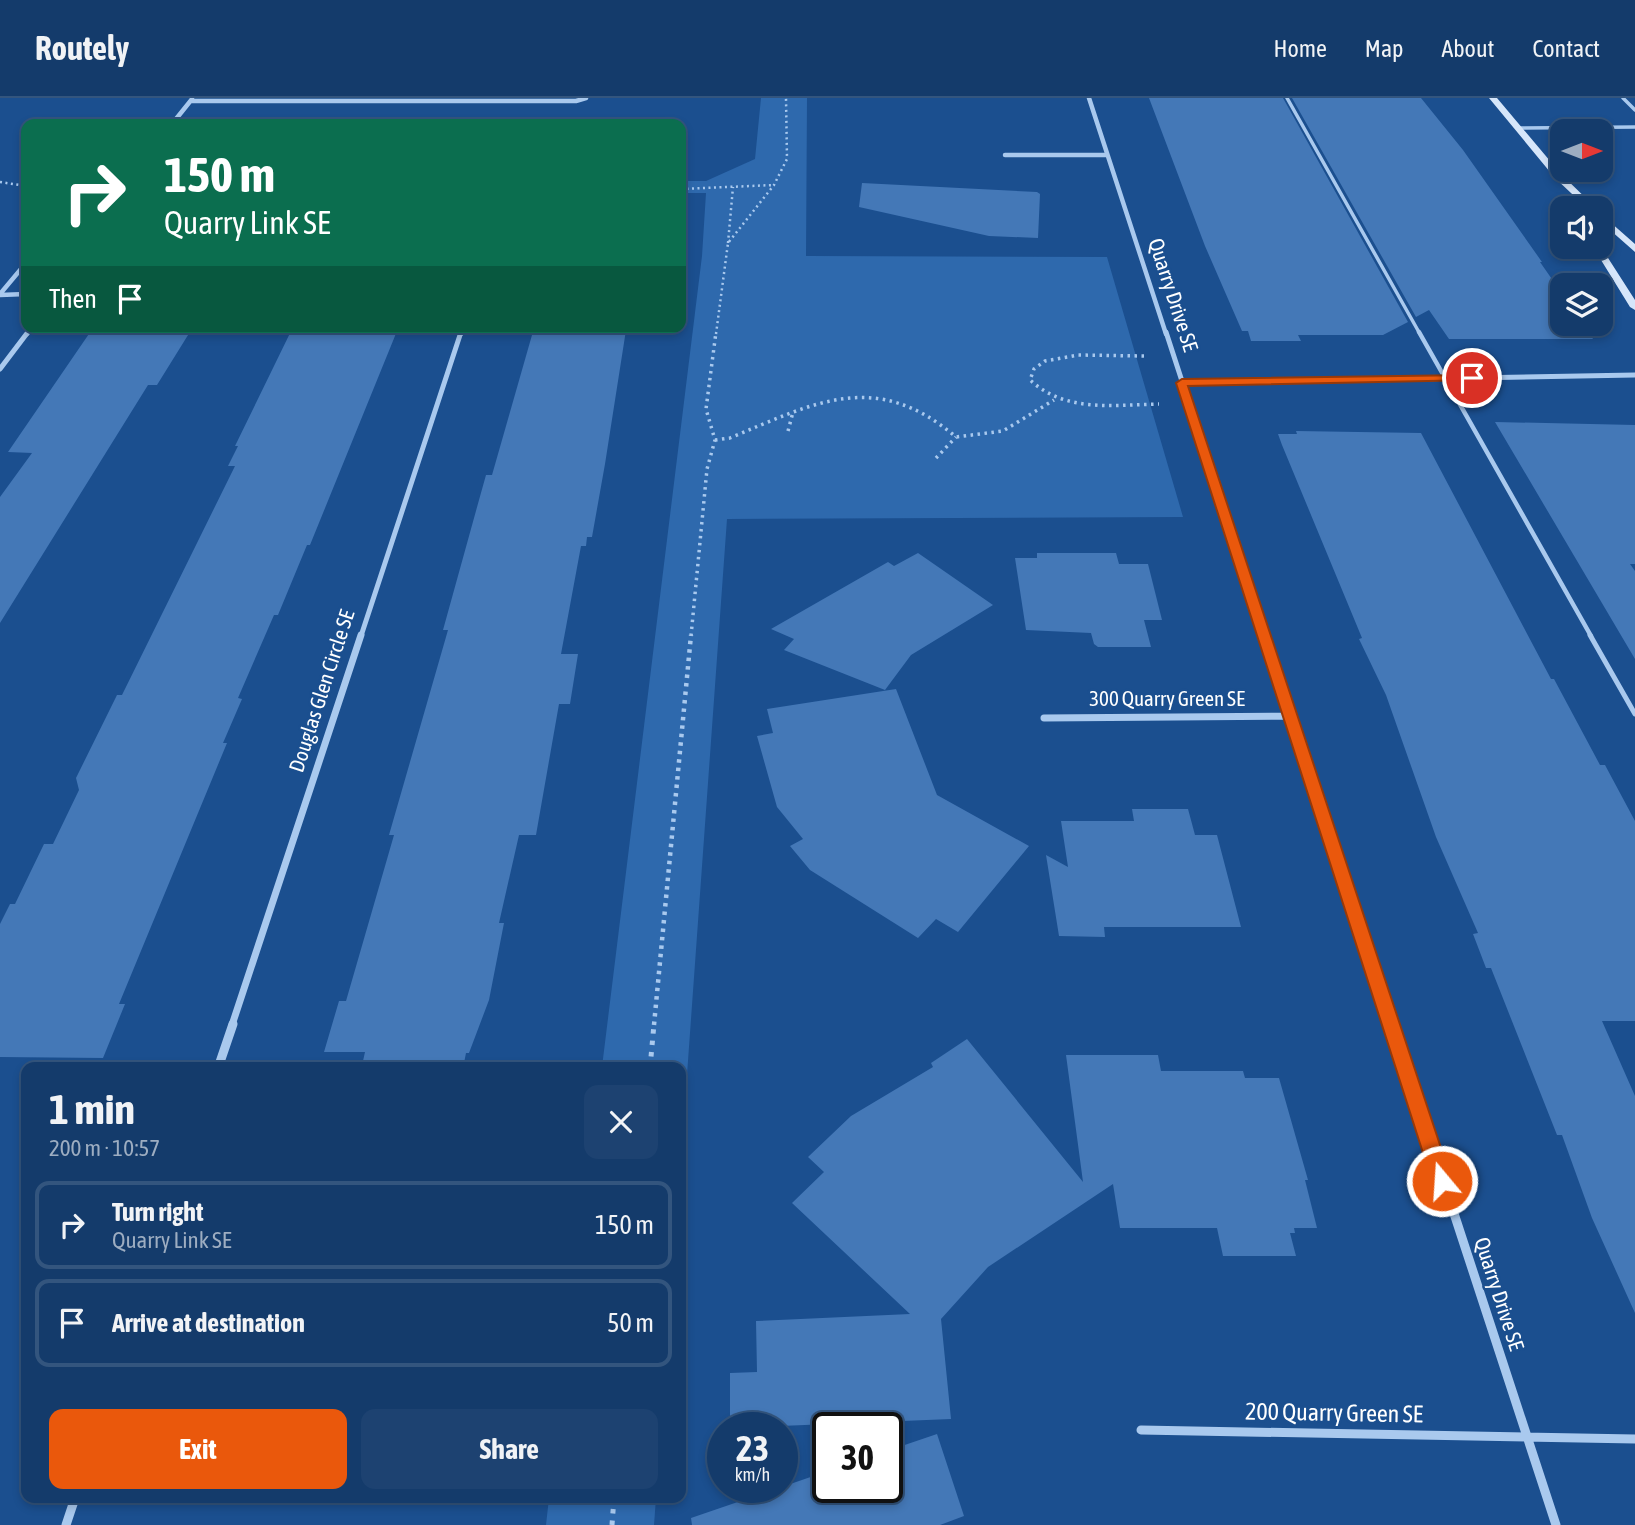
<!DOCTYPE html>
<html lang="en">
<head>
<meta charset="utf-8">
<style>
	:root { --surface:#143b6b; --page:#1d4271; --text:#f1f3f6; --muted:#9dadc1; --line:#33557e; --accent:#ea580c }
	body { margin:0; font-family:"Asap Condensed",sans-serif; background:var(--page); color:var(--text); height:100vh; display:flex; flex-direction:column; font-size:26px; white-space:nowrap }
	* { box-sizing:border-box; margin:0 }
	p { font-size:23px; color:var(--muted) }
	.icon { flex:none; width:38px; height:38px; fill:none; stroke:currentColor; stroke-width:2; stroke-linecap:round; stroke-linejoin:round }
	.map { position:relative; flex:1; overflow:hidden }
	.details { position:absolute; left:21px; top:964px; width:665px; height:441px; display:flex; flex-direction:column; background:var(--surface); border-radius:14px; box-shadow:0 4px 10px #0003,0 0 0 2px var(--line) }
	.details>* { flex:none }
	.banner { position:absolute; left:21px; top:21px; width:665px; height:214px; border-radius:14px; box-shadow:0 4px 10px #0003,0 0 0 2px var(--line); background:#0b6e4f; color:#fff; overflow:hidden }
	.needle { width:46px; rotate:90deg }
	.buttons { position:absolute; left:1550px; top:21px; display:grid; gap:14px }
	.buttons a { display:grid; place-items:center; width:63px; height:63px; border-radius:14px; background:var(--surface); box-shadow:0 4px 10px #0003,0 0 0 2px var(--line); font-size:35px }
	.speed { position:absolute; left:707px; top:1314px; display:flex; gap:14px; font-size:35px; font-weight:700; text-align:center }
	.speed>* { display:grid; place-content:center; width:91px; height:91px; border-radius:50%; background:var(--surface); box-shadow:0 4px 10px #0003,0 0 0 2px var(--line); line-height:1 }
	.speed small { font-size:18px; font-weight:400 }
	.speed .limit { border:4px solid #111; border-radius:10px; background:#fff; color:#111 }
	.pin { position:absolute; display:grid; place-items:center; width:60px; height:60px; color:#fff; margin:-30px; border:4px solid #fff; border-radius:50%; box-shadow:0 2px 7px #0007 }
	.me { position:absolute; width:77px; margin:-38px; rotate:342deg; stroke-linejoin:round; filter:drop-shadow(0 0 5px #0008) }
	.turn { display:flex; align-items:center; gap:24px; height:147px; padding:0 28px; font-size:32px }
	.turn .icon { width:91px; height:91px; stroke-width:2.5 }
	.turn b { display:block; font-size:49px; line-height:60px }
	.then { display:flex; align-items:center; height:66px; padding:0 28px; background:#0003; gap:14px; font-size:26px }
	.round { display:grid; place-items:center; flex:none; width:74px; height:74px; border-radius:14px; background:var(--page) }
	.headline { display:flex; align-items:center; justify-content:space-between; height:119px; padding:0 28px }
	h1 { font-size:42px; font-weight:700; line-height:52px }
	.primary-button { display:flex; gap:14px; margin-top:auto; padding:14px 28px }
	.primary-button a { flex:1; height:80px; border-radius:14px; background:var(--accent); color:#fff; font-size:28px; font-weight:700; line-height:80px; text-align:center }
	.primary-button a+a { background:var(--page); color:var(--text) }
	ul { padding:0; list-style:none }
	li { display:flex; align-items:center; gap:21px; height:88px; margin:0 14px 10px; padding:0 14px; border:4px solid var(--line); border-radius:14px }
	li div { flex:1 }
	li b { display:block; font-size:26px }
	li em { font-style:normal }
	header { display:flex; align-items:center; gap:42px; box-sizing:border-box; height:98px; padding:0 35px; background:var(--surface); border-bottom:2px solid var(--line) }
	header strong { font-size:33px }
	nav { display:flex; gap:38px; margin-inline-start:auto; font-size:24px }
	.map>svg:first-child { display:block }
	.green { fill:#2e69ad }
	.building { fill:#4478b7 }
	.lines { fill:none; stroke-linecap:round; stroke-linejoin:round }
	.path-far3 { stroke:#a9c9ee; stroke-width:2.5; stroke-dasharray:2 3.5; stroke-linecap:butt }
	.path-far2 { stroke:#a9c9ee; stroke-width:3.5; stroke-dasharray:2.5 4.5; stroke-linecap:butt }
	.path-far1 { stroke:#a9c9ee; stroke-width:4.5; stroke-dasharray:3.5 5; stroke-linecap:butt }
	.path { stroke:#a9c9ee; stroke-width:5; stroke-dasharray:4.5 7; stroke-linecap:butt }
	.lane-far2 { stroke:#a9c9ee; stroke-width:3.5 }
	.lane-far1 { stroke:#a9c9ee; stroke-width:4.5 }
	.lane { stroke:#a9c9ee; stroke-width:5 }
	.street-far3 { stroke:#a9c9ee; stroke-width:4.5 }
	.street-far2 { stroke:#a9c9ee; stroke-width:5 }
	.street-far1 { stroke:#a9c9ee; stroke-width:7 }
	.street { stroke:#a9c9ee; stroke-width:9 }
	.secondary { fill:#d6e6fa; fill-rule:evenodd }
	.route { fill:#ea580c; stroke:#983908; stroke-width:2 }
	.labels { text-anchor:middle; stroke-width:5; stroke-linejoin:round; paint-order:stroke }
	.street-label { font-size:21px; fill:#fff; stroke:#1b4f8f }
	.near-street-label { font-size:24px; fill:#fff; stroke:#1b4f8f }
</style>
</head>
<body>
<header>
<strong>Routely</strong>
<nav><a>Home</a><a>Map</a><a>About</a><a>Contact</a></nav>
</header>
<div class="map">
<svg width="1635" height="1427" viewBox="0 0 1635 1427">
	<rect width="100%" height="100%" fill="#1b4f8f"/>
	<path class="green" d="M761,0h46l-1,158 301,1 76,260 -456,2 -46,639v-90l-79,-1 100,-811 4,-63h-25v-12h25l49,-22z
		M549,1400h107l-2,27h-108z"/>
	<path class="building" d="M1149,0h134l125,224 -25,13h-85l3,6h-50l-3,-10h-6l-37,-85z
		M1292,0h129l42,52 79,112h-2l23,33v29h20l10,15h-144l-20,-29 -13,7z
		M862,85l175,9 3,2 -2,44 -49,-2 -130,-29z
		M193,229l-36,58h-9l-148,238v-126l32,-44 -24,-1 85,-124z
		M293,229h73l-2,4h33l-87,214h-3l-29,70h-4l-36,83 4,1 -19,44h4l-108,261h6l-22,54 -103,-1v-133l10,-20h5l29,-60h9l26,-54 -3,-12 41,-83h5l113,-229h-7l10,-20h-3z
		M615,229l-1,3h12l-21,134 -13,73h-5l-1,9h-5l-20,108h17l-8,50h-11l-23,131h-17l-20,88h5l-15,77 -20,53h-3l-3,15h-81l2,-7h-21l2,-9h-41l15,-51h7l48,-166h-5l59,-205h-5l36,-130 7,-25h6l42,-147z
		M1495,324l140,3v139h-5l5,7v88z
		M1296,333l125,2 130,246h3l46,86h5l30,56v200h-33l33,75v217l-43,-95 -30,-83h-5l-66,-167h-5l-13,-34 5,-1 -42,-96 -50,-142 -27,-56 3,-1 -80,-193 -4,-11h19z
		M918,455l75,52 -82,50 -26,35 -101,-40 10,-11 -23,-10 117,-67 6,4z
		M1037,455h79l3,11h29l14,56h-18l7,27h-53l-4,-3 -3,-11 -65,-3 -11,-72h22z
		M896,591l41,106 92,51 -71,86 -22,-13 -18,19 -108,-68 -20,-24 13,-7 -26,-32 -20,-71 16,-3 -6,-24z
		M1132,711h56l7,26h22l24,92h-137l1,10 -46,-1 -13,-81 22,12 -7,-46h73z
		M967,941l116,143 -17,-127h92l3,16h82l2,7h34l29,102h-3l12,48h-23l1,5h-5l6,23h-73l-6,-28h-97l-7,-44 -125,83 -47,52 10,100 -193,8v-3l-28,2v-53l27,-1 -1,-51 154,-7 -118,-111 32,-31 -16,-15 43,-41 82,-49 -2,-4z
		M937,1336l27,82 -24,9h-248l-1,-7 137,-47v17h59v-37z"/>
	<g class="lines">
		<path class="path-far3" d="M0,84l26,4
			M681,91l93,-4
			M728,145l5,-56
			M716,236l12,-91 46,-58 13,-26 -1,-61"/>
		<path class="path-far2" d="M1144,258l-66,-1 -33,6 -11,8 -4,11c36,33 83,25 129,24
			M788,333l5,-19
			M715,342l15,-2c86,-36 146,-69 226,-1l47,-6 51,-31
			M936,360l20,-21
			M691,538l16,-167 8,-29 -9,-31 10,-77"/>
		<path class="path-far1" d="M654,927l37,-390"/>
		<path class="path" d="M650,970l4,-44
			M612,1427l2,-27"/>
		<path class="lane-far2" d="M1287,0l133,236
			M1623,0l12,12
			M1518,30l117,-1"/>
		<path class="lane-far1" d="M1419,234l172,304"/>
		<path class="lane" d="M1590,537l45,79"/>
		<path class="street-far3" d="M1089,0l77,236
			M191,3h385l10,-3
			M172,26l20,-25
			M1005,57h102
			M0,196l26,-31
			M0,197l26,-1
			M27,236l5,-7
			M461,236l2,-7"/>
		<path class="street-far2" d="M1166,234l99,304
			M0,271l28,-37
			M1182,285l453,-8
			M361,538l100,-304"/>
		<path class="street-far1" d="M1265,537l127,390
			M1044,620l246,-2
			M232,927l129,-390"/>
		<path class="street" d="M1392,926l164,501
			M218,970l15,-44
			M1141,1332l494,9
			M66,1427l9,-27"/>
		<path class="secondary" d="M1489,0h8l64,76 35,34h-9l-32,-30z
			M1601,116l34,30v8l-34,-30z
			M1593,149h8l34,53v10l-5,-3z"/>
	</g>
	<path class="route" d="M1472,277l5,3 -1,2 -288,6 264,795 -3,7 -7,2 -7,-2 -3,-7 -256,-798 6,-4z"/>
	<g class="labels">
		<g class="street-label">
			<text transform="translate(1173 197) rotate(72)" y="7">Quarry Drive SE</text>
			<text transform="translate(322 593) rotate(-72)" y="7">Douglas Glen Circle SE</text>
			<text x="1167" y="608">300 Quarry Green SE</text>
			<text transform="translate(1499 1196) rotate(72)" y="7">Quarry Drive SE</text>
		</g>
		<g class="near-street-label">
			<text transform="translate(1334 1315) rotate(1)" y="8">200 Quarry Green SE</text>
		</g>
	</g>
</svg>
<div class="buttons">
<a><svg class="needle" viewBox="-14 -14 28 28"><path d="M0-13l5 13h-10z" fill="#e53935"/><path d="M0 13l5-13h-10z" fill="#9dadc1"/></svg></a>
<a><svg class="icon" aria-label="sound" viewBox="0 0 24 24"><path d="M4 9h4l5-4v14l-5-4H4zM17 9q2 3 0 6"/></svg></a>
<a><svg class="icon" aria-label="layers" viewBox="0 0 24 24"><path d="M12 4l9 5-9 5-9-5zM3 14l9 5 9-5"/></svg></a>
</div>
<div class="speed"><div>23<small>km/h</small></div><div class="limit">30</div></div>
<div class="pin" style="left:1472px;top:280px;background:#d93025"><svg class="icon" aria-label="arrive" viewBox="0 0 24 24"><path d="M6 21V4h12l-3 4 3 4H6"/></svg></div>
<svg class="me" style="left:1442px;top:1083px" viewBox="-20 -20 40 40"><circle r="17" fill="#ea580c" stroke="#fff" stroke-width="3"/><path d="M0-11L8 9 0 5-8 9z" fill="#fff"/></svg>
<div class="banner">
<div class="turn"><svg class="icon" aria-label="right" viewBox="0 0 24 24"><path d="M7 20v-9h11M14 6l5 5-5 5"/></svg><div><b>150 m</b>Quarry Link SE</div></div>
<div class="then">Then<svg class="icon" aria-label="arrive" viewBox="0 0 24 24"><path d="M6 21V4h12l-3 4 3 4H6"/></svg></div>
</div>
<section class="details">
<div class="headline"><div><h1>1 min</h1><p>200 m · 10:57</p></div><a class="round"><svg class="icon" aria-label="close" viewBox="0 0 24 24"><path d="M6 6l12 12M18 6L6 18"/></svg></a></div>
<ul>
<li><svg class="icon" aria-label="right" viewBox="0 0 24 24"><path d="M7 20v-9h11M14 6l5 5-5 5"/></svg><div><b>Turn right</b><p>Quarry Link SE</p></div><em>150 m</em></li>
<li><svg class="icon" aria-label="arrive" viewBox="0 0 24 24"><path d="M6 21V4h12l-3 4 3 4H6"/></svg><div><b>Arrive at destination</b></div><em>50 m</em></li>
</ul>
<div class="primary-button"><a>Exit</a><a>Share</a></div>
</section>
</div>
</body>
</html>
